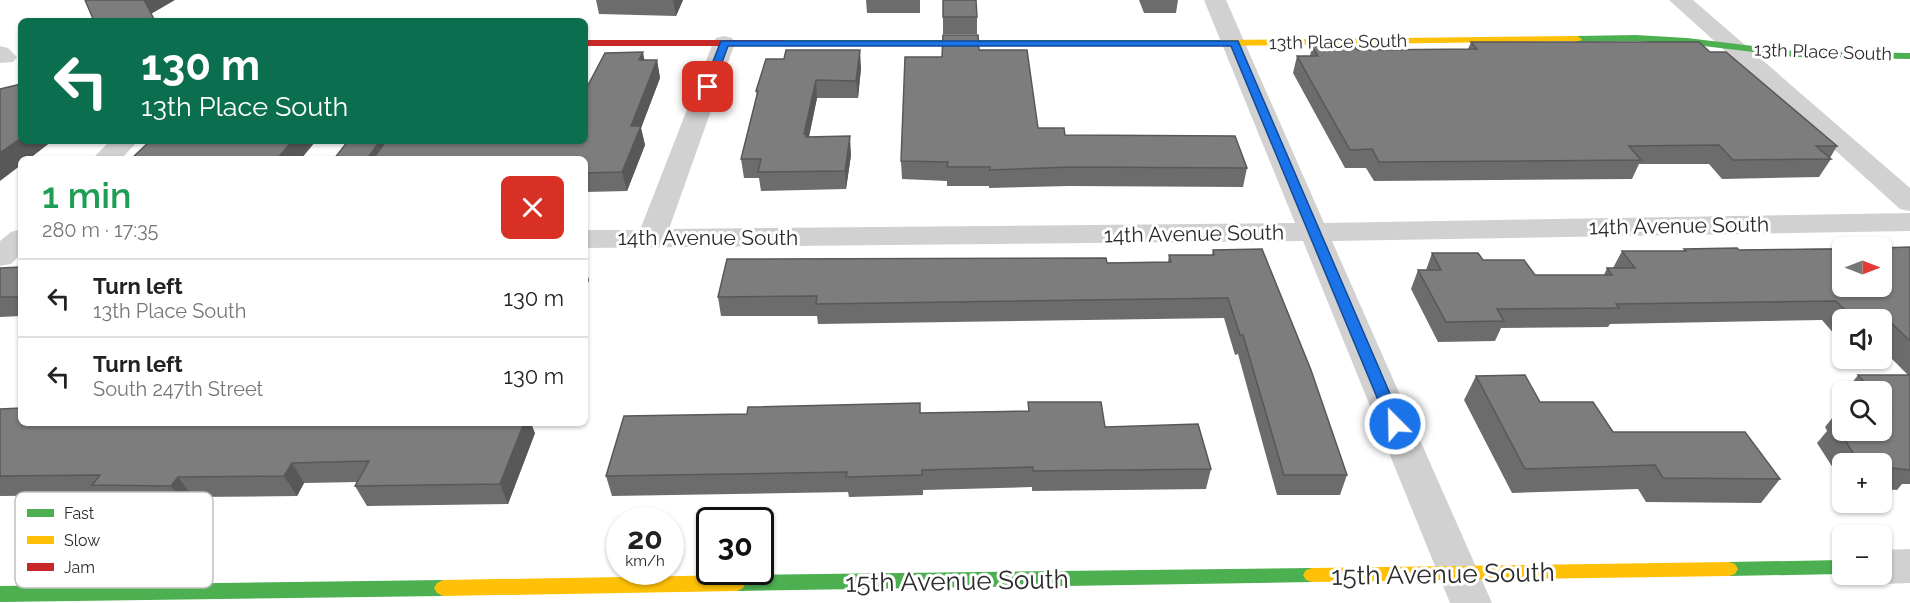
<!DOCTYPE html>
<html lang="en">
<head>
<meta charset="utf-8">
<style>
	:root { --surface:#fff; --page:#f6f6f6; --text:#222; --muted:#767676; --line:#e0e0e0 }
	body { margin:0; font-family:Raleway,sans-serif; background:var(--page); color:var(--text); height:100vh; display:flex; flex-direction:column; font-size:22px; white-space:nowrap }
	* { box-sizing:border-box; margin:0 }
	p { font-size:20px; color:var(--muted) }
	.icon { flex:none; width:33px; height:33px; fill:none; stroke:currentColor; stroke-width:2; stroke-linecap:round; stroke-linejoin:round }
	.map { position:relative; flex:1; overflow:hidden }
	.drawer { position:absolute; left:18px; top:156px; width:570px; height:270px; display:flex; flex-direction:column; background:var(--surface); border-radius:9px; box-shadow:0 2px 4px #0004 }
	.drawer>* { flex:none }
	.guide { position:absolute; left:18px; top:18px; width:570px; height:126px; border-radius:9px; box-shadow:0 2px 4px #0004; background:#0b6e4f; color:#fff; overflow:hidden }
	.needle { width:39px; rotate:90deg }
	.tools { position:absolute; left:1832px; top:237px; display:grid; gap:12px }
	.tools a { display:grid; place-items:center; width:60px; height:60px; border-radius:9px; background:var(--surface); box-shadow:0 2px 4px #0004; font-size:30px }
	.speed { position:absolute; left:606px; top:507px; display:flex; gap:12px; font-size:30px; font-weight:700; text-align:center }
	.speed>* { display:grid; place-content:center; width:78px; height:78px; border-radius:50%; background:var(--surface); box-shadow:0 2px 4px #0004; line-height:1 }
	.speed small { font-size:15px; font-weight:400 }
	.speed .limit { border:3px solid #111; border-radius:9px; background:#fff; color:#111 }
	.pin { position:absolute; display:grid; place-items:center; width:51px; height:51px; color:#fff; margin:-26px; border-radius:12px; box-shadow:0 3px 9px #0006 }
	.me { position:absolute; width:66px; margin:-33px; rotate:337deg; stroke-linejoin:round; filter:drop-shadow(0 0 4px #0008) }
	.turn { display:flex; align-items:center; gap:21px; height:126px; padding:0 24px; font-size:27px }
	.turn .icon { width:78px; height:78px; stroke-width:2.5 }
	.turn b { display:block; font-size:42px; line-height:51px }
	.round { display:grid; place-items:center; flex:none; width:63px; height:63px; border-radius:9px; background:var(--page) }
	.head { display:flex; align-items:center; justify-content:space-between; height:102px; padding:0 24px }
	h1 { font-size:36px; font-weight:600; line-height:45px; color:#1e9e55 }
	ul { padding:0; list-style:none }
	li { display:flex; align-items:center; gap:18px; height:78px; padding:0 24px; border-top:2px solid var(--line) }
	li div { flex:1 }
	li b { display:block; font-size:22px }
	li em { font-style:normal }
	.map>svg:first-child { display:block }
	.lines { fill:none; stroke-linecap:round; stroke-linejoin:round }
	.street { fill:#d1d1d1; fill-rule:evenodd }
	.fast { fill:#4caf50; fill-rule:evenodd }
	.slow { fill:#ffc107; fill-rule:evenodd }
	.jam { fill:#c62828; fill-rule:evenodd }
	.wall { fill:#6c6c6c }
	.shaded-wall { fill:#585858 }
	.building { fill:#7d7d7d; stroke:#585858; stroke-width:1.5 }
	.route { fill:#1a73e8; stroke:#114b97; stroke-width:1.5 }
	.labels { text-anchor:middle; stroke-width:6; stroke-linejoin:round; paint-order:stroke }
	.far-street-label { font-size:18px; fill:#2c2c2c; stroke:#fff }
	.street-label { font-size:21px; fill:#2c2c2c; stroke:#fff }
	.near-street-label { font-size:26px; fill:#2c2c2c; stroke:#fff }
	.key { fill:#fff; stroke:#c0c0c0; stroke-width:1.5 }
	.key-label { font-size:16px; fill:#2c2c2c }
</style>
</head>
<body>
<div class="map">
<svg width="1910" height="603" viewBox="0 0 1910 603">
	<rect width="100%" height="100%" fill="#fff"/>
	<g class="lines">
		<path class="street" d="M1204,0h22l98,223 586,-10v18l-578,10 160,362h-42l-147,-362 -718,7v-18h55l73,-187 3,-5 8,-2 8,2 3,5 -66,186 626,-6z
			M1669,0h24l217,188v23l-10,-2z
			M0,46l8,2 9,9 -4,5 -13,1z
			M110,141h28l-17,18h-29z
			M21,229v25l-10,10 -11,2v-25l11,-9z
			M1910,549v34l-29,1 -14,-5 -3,-5h17v-24z"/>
		<path class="fast" d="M1636,35l51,3 107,13 116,2v6l-116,-2 -107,-13 -51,-3 -59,1 -5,-3 5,-3z
			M784,40h437l5,3 -5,3 -440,-1 -2,-2z
			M1842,560v14l-113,2 -6,-2 -3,-5 3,-5 6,-2z
			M1312,568l6,2 3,5 -3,5 -6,2 -575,9 -6,-3 -3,-5 3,-5 6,-3z
			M443,580l6,3 3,5 -3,5 -6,3 -443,6v-16z"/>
		<path class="slow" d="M1577,36l5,3 -2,2 -359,5 -5,-3 5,-3z
			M1729,562l6,2 3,5 -3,5 -6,2 -417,6 -6,-2 -3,-5 3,-5 6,-2z
			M737,575l6,3 3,5 -3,5 -6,3 -294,5 -6,-3 -3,-5 3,-5 6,-3z"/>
		<path class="jam" d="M585,40h199l5,3 -5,3h-199z"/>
	</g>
	<path class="wall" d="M596,0h87l-7,16 -77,-2z
		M866,0h54v13h-53z
		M943,0l34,17v17h-34z
		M1139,0h39l-2,13h-32z
		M1471,42l239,10 127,94 -7,12 1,1 -12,18 -97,2 -13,-15h-70l-7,15 -258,2 -8,-13h-21l-52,-95 4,-17h13l2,-10 45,4 111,-1z
		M979,50l59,78 27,7 182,33 -4,19 -174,-1 -80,2v-2h-42v-5l-45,-2 -1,-18 41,-104z
		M784,59l77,9 -3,30h-41l-8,39 42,18 -5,34 -85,2 -2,-13h-15l-3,-19 16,-63 -1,-5z
		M644,60h13l3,18 -19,50 4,17 -18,46 -42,1v-51z
		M1910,247v237h-8l-5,6 -16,-1v-25h-39v18l-25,-39 10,-12 -2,-4 16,-20h1v23h39v-38h-36l13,-17h50l-27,-27v-28h-39v15h-7l-13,-15 -212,4 -2,3 -107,1 -6,13 -57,1 -27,-53 7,-19h8l6,-17 51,7 52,15h69l3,-7h6l9,-17h61l1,-2 55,1z
		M1213,250l134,225 -7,20h-63l-39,-141 -3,1 -11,-37 -406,6 -1,-8h-96l-3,-19 389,-34 61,-1 1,-7h43z
		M21,267v49l-21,1v-49z
		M1476,376l137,56 167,47 -19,24 -115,-1 -8,-13 -126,4 -48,-93z
		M1028,402l77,25 106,42 -5,20 -174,2v-4l-109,3v5l-74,2 -1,-5 -236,4 -6,-20 314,-63 108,-2z
		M0,409l21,14 514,10 -27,71 -141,2 -12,-20 3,-4 -54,1 -7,13 -104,1 -6,9 -78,-1 -8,-10 -101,1z"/>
	<path class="shaded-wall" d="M144,0h31l-24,14z
		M673,0h10l-7,16z
		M860,50l1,18 -3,30 -2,-17z
		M643,52l3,17 -7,-9z
		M657,60l3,18 -19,50 4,17 -18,46 -5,-19 9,-46z
		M816,80l1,18 -10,47 -3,-11z
		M850,136l1,19 -5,34 -1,-18z
		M21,138v3h30v1l-22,17h-8v6l-21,16v-28z
		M292,141h24l-15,18h-24z
		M380,141h21l-13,18h-21z
		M585,265l4,15 -4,12z
		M524,423h7l4,10 -27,71 -8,-20z
		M292,463l12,20 -7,13 -13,-20z
		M178,477l15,20 -6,9 -16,-20z"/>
	<path class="building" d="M85,0h59l11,21h-61z
		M943,0h33l1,17h-34z
		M943,35h35l1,15h48l11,78h26l1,7 170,1 12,32 -176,-1 -81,3v-3h-43l1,-5 -47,-1 4,-104h37z
		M1471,42h228l11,10h16l111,94h-21l15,13 -98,1 -14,-15 -90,1 12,14 -262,2 -7,-13 -22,1 -53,-94h21l-6,-10 42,-1 3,5 120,-1z
		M786,50h74l-4,31 -40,-1 -12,54h2v3l44,-1 -5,35 -87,1 3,-13h-20l17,-68h-2l10,-32h18z
		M643,52l-4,8h18l-26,66h10l-19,46 -37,1v-14h-212l13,-18h199v-50l20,-38z
		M21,84v54l-21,15v-64z
		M150,141h142l-15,18h-146z
		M348,141h32l-13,18h-33z
		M1910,247v94l-27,-26h-33l-14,-14 -220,3 3,4 -122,1 7,12 -58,1 -28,-52h23l-9,-17h46l5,7h41l11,15h77l-5,-7h28l-13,-17h64l-2,-2 53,-1 2,2 103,-1v37h39v-38z
		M1262,249l49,121 36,105h-63l-41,-140h-3l-12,-37 -412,6 1,-8 -99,1 9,-38 379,-1 1,5 64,-1 -2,-7h45l-1,-5z
		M21,267v30h-21v-29z
		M1525,375l15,27h53l20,30h132l35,47 -117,-1 -8,-13 -130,4 -49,-93z
		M1858,375h52v95l-29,-3v-3h-21l-26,-41 8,1v6h39v-20l10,1 -10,-11v-8h-8z
		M1028,402h73l4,25 93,-3 13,45 -178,2v-4l-111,3v5l-76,2 1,-5 -241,4 18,-60 123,-2 1,-7 172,-4v10l109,-2z
		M21,408v15h503l-24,61 -145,2 14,-25 -77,2 -8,13 -106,1 -7,9 -79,-1 8,-10 -100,1v-67z"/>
	<path class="route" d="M721,41h517l165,383 -2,4h-11l-2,-4 -157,-378h-503l-15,41 -9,2 -1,-2z"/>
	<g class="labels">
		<g class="far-street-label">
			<text transform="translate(1338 42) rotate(-1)" y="6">13th Place South</text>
			<text transform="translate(1823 52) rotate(2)" y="6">13th Place South</text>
		</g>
		<g class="street-label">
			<text transform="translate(1679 226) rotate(-1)" y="7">14th Avenue South</text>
			<text transform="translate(1194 234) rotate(-1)" y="7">14th Avenue South</text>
			<text x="708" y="245">14th Avenue South</text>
		</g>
		<g class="near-street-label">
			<text transform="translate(1443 574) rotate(-1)" y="9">15th Avenue South</text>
			<text transform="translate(957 581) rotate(-1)" y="9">15th Avenue South</text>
		</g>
	</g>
	<rect x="15" y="492" width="198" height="96" rx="9" class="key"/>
	<rect x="27" y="509" width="27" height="8" fill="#4caf50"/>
	<rect x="27" y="536" width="27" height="8" fill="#ffc107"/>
	<rect x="27" y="563" width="27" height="8" fill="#c62828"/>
	<g class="key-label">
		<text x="64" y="519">Fast</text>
		<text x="64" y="546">Slow</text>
		<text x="64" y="573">Jam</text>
	</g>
</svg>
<div class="tools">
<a><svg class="needle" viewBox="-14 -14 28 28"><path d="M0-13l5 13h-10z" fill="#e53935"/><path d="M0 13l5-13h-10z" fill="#767676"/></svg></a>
<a><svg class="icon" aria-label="sound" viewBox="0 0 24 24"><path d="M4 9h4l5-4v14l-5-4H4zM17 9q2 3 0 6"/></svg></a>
<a><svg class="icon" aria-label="search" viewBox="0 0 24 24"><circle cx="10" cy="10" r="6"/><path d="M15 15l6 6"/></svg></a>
<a>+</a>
<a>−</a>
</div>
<div class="speed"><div>20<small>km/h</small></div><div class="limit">30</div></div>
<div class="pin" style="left:708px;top:87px;background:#d93025"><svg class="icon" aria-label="arrive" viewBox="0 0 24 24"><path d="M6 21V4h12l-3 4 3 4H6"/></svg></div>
<svg class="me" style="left:1395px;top:424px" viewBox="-20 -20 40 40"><circle r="17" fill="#1a73e8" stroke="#fff" stroke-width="3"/><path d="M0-11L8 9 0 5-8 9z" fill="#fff"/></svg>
<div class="guide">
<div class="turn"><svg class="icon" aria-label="left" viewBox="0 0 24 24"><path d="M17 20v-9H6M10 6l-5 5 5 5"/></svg><div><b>130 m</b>13th Place South</div></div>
</div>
<section class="drawer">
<div class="head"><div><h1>1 min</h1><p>280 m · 17:35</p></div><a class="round" style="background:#d93025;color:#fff"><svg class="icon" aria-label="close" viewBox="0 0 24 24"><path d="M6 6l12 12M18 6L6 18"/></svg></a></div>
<ul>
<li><svg class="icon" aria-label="left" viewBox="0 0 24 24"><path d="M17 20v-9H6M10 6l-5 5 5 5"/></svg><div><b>Turn left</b><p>13th Place South</p></div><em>130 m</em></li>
<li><svg class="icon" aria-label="left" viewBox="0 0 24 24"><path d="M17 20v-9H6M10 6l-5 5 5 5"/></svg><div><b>Turn left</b><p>South 247th Street</p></div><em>130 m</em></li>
</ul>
</section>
</div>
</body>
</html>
